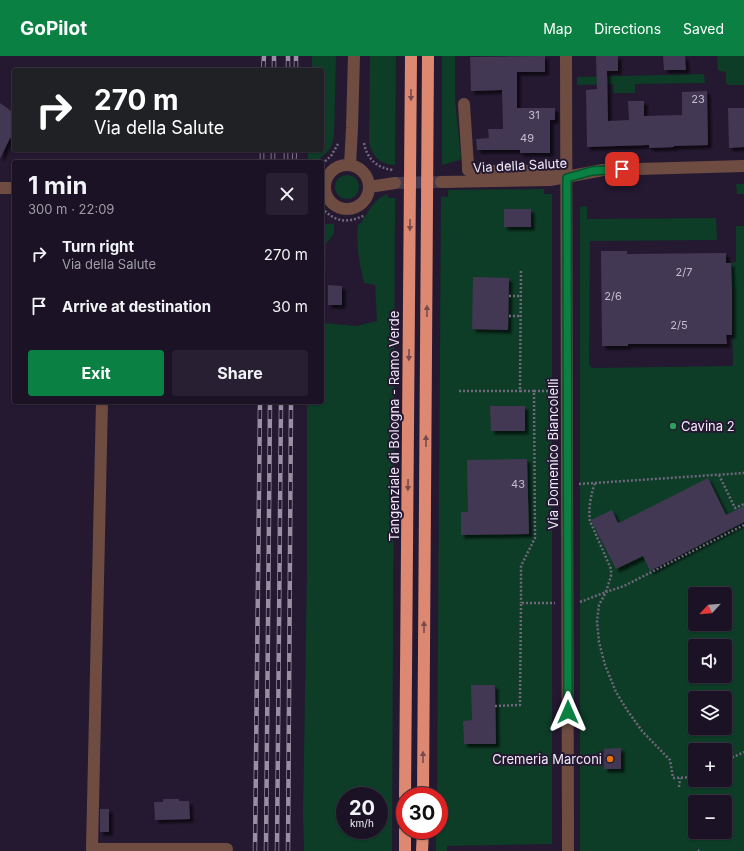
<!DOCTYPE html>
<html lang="en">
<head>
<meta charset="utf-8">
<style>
	:root { --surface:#1b1325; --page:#282032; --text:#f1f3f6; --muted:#a09ea7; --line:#393242; --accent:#0b8043 }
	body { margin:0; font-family:Inter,sans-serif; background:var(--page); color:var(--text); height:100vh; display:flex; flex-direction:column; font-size:15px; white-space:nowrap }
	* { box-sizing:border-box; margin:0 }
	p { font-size:13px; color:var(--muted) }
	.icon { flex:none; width:22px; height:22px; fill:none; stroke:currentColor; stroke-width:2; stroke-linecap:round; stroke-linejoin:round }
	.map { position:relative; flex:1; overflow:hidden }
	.details { position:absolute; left:12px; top:104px; width:312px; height:244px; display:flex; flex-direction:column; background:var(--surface); border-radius:4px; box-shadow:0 1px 3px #0004,0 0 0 1px var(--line) }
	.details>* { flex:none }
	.banner { position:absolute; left:12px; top:12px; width:312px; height:84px; border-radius:4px; box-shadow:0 1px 3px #0004,0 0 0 1px var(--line); background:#202124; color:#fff; overflow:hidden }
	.needle { width:26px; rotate:244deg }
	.controls { position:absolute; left:688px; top:531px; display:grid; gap:8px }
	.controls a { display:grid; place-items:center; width:44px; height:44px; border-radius:4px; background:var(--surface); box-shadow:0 1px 3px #0004,0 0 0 1px var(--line); font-size:20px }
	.speed { position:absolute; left:336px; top:731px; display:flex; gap:8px; font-size:20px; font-weight:700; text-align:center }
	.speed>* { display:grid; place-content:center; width:52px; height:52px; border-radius:50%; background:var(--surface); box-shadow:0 1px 3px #0004,0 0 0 1px var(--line); line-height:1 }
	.speed small { font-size:10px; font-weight:400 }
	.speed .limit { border:6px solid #d22; background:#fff; color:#111 }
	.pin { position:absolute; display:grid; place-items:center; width:34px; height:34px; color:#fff; margin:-17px; border-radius:8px; box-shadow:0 2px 6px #0006 }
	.me { position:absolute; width:44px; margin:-22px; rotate:0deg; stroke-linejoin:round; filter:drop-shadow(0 0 3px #0008) }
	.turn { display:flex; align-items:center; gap:14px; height:84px; padding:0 16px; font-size:18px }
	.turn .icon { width:52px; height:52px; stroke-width:2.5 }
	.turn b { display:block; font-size:28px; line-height:34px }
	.round { display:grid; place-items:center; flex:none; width:42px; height:42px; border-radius:4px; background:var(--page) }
	.summary { display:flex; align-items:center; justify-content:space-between; height:68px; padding:0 16px }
	h1 { font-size:24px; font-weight:700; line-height:30px }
	.primary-button { display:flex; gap:8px; margin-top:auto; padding:8px 16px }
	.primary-button a { flex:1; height:46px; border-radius:4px; background:var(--accent); color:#fff; font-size:16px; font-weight:700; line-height:46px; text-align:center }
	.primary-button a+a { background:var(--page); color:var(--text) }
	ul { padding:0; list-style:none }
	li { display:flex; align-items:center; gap:12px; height:52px; padding:0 16px }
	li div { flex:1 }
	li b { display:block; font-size:15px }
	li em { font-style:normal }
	header { display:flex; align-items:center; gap:24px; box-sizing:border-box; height:56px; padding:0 20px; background:var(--accent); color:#fff }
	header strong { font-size:19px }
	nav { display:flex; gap:22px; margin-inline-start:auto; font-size:14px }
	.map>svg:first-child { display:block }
	.green { fill:#0d3c27; fill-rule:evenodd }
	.building { fill:#433752; filter:url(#shadow) }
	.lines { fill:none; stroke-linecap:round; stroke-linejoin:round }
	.minor-tunnel { stroke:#43384f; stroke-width:12; stroke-dasharray:12 6; stroke-linecap:butt }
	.path { stroke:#70677c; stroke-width:2.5; stroke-dasharray:2 2; stroke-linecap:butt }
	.minor { stroke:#6e4c42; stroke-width:12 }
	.highway { stroke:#dd8971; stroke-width:12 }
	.rail-casing { stroke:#988fa3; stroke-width:4.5 }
	.rail { stroke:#241931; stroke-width:3; stroke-dasharray:9; stroke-linecap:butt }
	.oneway { fill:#774b4e }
	.route-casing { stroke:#07532c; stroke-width:10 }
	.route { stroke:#0b8043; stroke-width:7 }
	.leisure-dot { fill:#2e9e5b; stroke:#241931; stroke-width:1.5 }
	.food-dot { fill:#e8710a; stroke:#241931; stroke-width:1.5 }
	.labels { text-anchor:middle; stroke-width:4; stroke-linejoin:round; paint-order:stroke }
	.number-label { font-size:11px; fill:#c6bdd0 }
	.street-label { font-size:13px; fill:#f1eafa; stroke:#241931 }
	.poi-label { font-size:13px; fill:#f1eafa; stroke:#241931; text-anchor:start }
</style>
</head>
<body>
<header>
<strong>GoPilot</strong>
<nav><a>Map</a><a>Directions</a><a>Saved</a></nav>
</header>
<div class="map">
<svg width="744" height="795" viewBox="0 0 744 795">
	<defs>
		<filter id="shadow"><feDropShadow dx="3.5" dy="3.5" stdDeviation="1" flood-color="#0009"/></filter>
	</defs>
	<rect width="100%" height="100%" fill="#241931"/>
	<path class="green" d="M312,0h24l-2,80c-3,15 -7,16 -18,26h-8v-12h14v-80h-10z
		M370,0h26l-1,109c-16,-1 -21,-7 -26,-22z
		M442,0h13v44l6,58 -1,2 -18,5z
		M717,0h27v29h-16l-2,-2v-11l-7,-1 -1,-2z
		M704,18l1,9 -70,1v9h-21l-1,-9 -36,1v-8z
		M335 131a12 12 0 1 1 24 0a12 12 0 1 1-24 0Z
		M736,128h8v10h-7z
		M544,133v5h8v650l-105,2v5h-11v-21h3v-34h-2l4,-599h7v-7z
		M388,138v4h7v15l-3,638h-88l-1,-36 4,-245v-168h15v-178h12v9l-8,11 -2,79 32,3 21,-5 -2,-36 -11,-2c-5,-22 -8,-36 -6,-58l2,-1c8,-11 14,-26 28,-30zM345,740h34v34h-34z
		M587,150v13l129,-1 1,20 -1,2 -126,1 -1,123 2,3 2,1 140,-2 -2,-103 5,-1v-36h8v625h-164v-644zM695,538h30v30h-30zM695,590h30v30h-30zM695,642h30v30h-30zM695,694h30v30h-30zM695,746h30v30h-30z"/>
	<path class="building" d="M545,0v16h-28v36h38v12h-5v33h-30v-3h-43l-1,-11 13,-1 -1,-9h15l-1,-39 -31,1 -1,-34z
		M596,0h22v15h-11l1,50 21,-1 -1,-19h16v15l38,-1v-23l25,-1 1,54 -34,1v1l-25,1v-3l-62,2 -1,-57 11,-1z
		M663,0h22l1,14h-22z
		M0,47l14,10v28l-4,-3 -10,21z
		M728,52h16v39l-15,1z
		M504,153h27v18h-27z
		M601,195h26v3l99,-1v10h5l1,28v44h-6l1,9h-99v2h-26z
		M473,221l36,1 -1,52 -36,-1z
		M328,229l14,1v19h-14z
		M490,350h35v25h-34z
		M527,403l2,75 -68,1v-23h7l-1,-52z
		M708,422l18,37 18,-9v16l-94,49 -7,-15 -27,13 -25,-49 21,-10 6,13 5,-2z
		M471,629h24l1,59h-32l-1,-23 9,-1z
		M621,692v21h-17v-20z
		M163,743h16v2h10l1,18 -35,1 -1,-18h9z
		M100,753h9v23h-9z"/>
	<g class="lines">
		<path class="minor-tunnel" d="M395,127l46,-1"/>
		<path class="path" d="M364,87c3,16 13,25 29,27
			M322,108l9,-8 7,-12
			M322,152c13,14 25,16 43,7
			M521,215l-1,120h14l1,147 -14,28v37
			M509,240h11
			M509,260h11
			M459,335h61
			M534,335h20
			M719,419l16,33 9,-4
			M579,428l165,-11
			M580,546l26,-10 5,-16v-7l-21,-48c-2,-12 1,-27 5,-38
			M495,650l25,-1 1,-102h34
			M725,705l19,-9
			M695,721l-22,1 -3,-18 -28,-29 -15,-21 -11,-18 -11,-27 -6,-23 -2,-21 2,-16 7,-13 18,-6 120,-61
			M679,731l1,-9
			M698,794l1,1"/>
		<path class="minor" d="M566,0l2,795
			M464,48l4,62v4l2,1h86l11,7
			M325 131a22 22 0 1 1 44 0a22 22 0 1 1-44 0Z
			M350,109l2,-37 2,-72
			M441,126l109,-2 53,-10 141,-4
			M369,131l26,-4
			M0,132h14
			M102,346l-10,447h135"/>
		<path class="highway" d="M405,740l6,-740
			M423,740l5,-740
			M405,795v-21
			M422,795l1,-21"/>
		<defs>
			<path id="rail" d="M263,14l1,-14
				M274,14v-14
				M288,14v-14
				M296,14v-14
				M262,106v-12
				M273,106v-12
				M286,106v-12
				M294,106l1,-12
				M255,795l5,-449
				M266,795l4,-449
				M277,795l4,-449
				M288,795l3,-449"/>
		</defs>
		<use href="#rail" class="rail-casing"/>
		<use href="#rail" class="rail"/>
	</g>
	<defs><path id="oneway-solid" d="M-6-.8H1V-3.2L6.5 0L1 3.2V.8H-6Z"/></defs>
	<g class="oneway">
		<use href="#oneway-solid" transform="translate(411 39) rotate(90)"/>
		<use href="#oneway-solid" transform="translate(410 169) rotate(91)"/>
		<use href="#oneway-solid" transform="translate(427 255) rotate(-90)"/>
		<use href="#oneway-solid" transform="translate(409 299) rotate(91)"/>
		<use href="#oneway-solid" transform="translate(426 385) rotate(-90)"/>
		<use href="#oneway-solid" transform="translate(408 429) rotate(91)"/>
		<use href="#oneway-solid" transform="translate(424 571) rotate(-90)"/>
		<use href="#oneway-solid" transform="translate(423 701) rotate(-90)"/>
	</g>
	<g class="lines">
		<defs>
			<path id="route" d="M568,656l-1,-534 25,-7 30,-2"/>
		</defs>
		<use href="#route" class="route-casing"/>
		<use href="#route" class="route"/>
	</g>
	<circle class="leisure-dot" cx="673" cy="370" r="4"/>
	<circle class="food-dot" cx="610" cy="703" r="4"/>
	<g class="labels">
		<g class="number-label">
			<text x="698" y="47">23</text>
			<text x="534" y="63">31</text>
			<text x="527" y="86">49</text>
			<text x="684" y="220">2/7</text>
			<text x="613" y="244">2/6</text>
			<text x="679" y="273">2/5</text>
			<text x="518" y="432">43</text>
		</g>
		<g class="street-label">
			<text transform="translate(520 109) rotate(-3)" y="5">Via della Salute</text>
			<text transform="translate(394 370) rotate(-90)" y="5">Tangenziale di Bologna - Ramo Verde</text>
			<text transform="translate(553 398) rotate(-90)" y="5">Via Domenico Biancolelli</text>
		</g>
		<g class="poi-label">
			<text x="681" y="375">Cavina 2</text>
			<text x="602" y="708" text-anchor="end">Cremeria Marconi</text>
		</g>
	</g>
</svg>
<div class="controls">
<a><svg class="needle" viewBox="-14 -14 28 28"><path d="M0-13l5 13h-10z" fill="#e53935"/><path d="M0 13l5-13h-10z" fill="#a09ea7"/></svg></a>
<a><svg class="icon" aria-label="sound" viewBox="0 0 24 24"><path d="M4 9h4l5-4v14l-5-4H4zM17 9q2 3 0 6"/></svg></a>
<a><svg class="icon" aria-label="layers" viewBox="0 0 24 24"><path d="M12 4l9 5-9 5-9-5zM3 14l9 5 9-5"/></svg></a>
<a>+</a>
<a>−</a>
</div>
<div class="speed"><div>20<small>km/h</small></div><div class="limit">30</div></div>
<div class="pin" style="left:622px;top:113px;background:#d93025"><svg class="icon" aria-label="arrive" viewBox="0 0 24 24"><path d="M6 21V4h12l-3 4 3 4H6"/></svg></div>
<svg class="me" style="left:568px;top:656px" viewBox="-20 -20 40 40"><path d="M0-17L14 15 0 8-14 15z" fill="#0b8043" stroke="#fff" stroke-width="4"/></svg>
<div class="banner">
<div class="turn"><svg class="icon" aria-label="right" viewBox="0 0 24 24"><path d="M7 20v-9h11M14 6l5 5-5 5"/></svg><div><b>270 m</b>Via della Salute</div></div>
</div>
<section class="details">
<div class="summary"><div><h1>1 min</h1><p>300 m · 22:09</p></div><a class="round"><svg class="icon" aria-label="close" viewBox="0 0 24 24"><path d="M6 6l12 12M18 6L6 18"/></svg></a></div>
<ul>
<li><svg class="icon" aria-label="right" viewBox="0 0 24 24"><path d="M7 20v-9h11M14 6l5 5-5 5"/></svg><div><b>Turn right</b><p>Via della Salute</p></div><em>270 m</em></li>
<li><svg class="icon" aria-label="arrive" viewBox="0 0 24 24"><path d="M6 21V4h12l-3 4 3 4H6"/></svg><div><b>Arrive at destination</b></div><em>30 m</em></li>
</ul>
<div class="primary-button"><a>Exit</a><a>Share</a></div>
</section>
</div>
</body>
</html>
